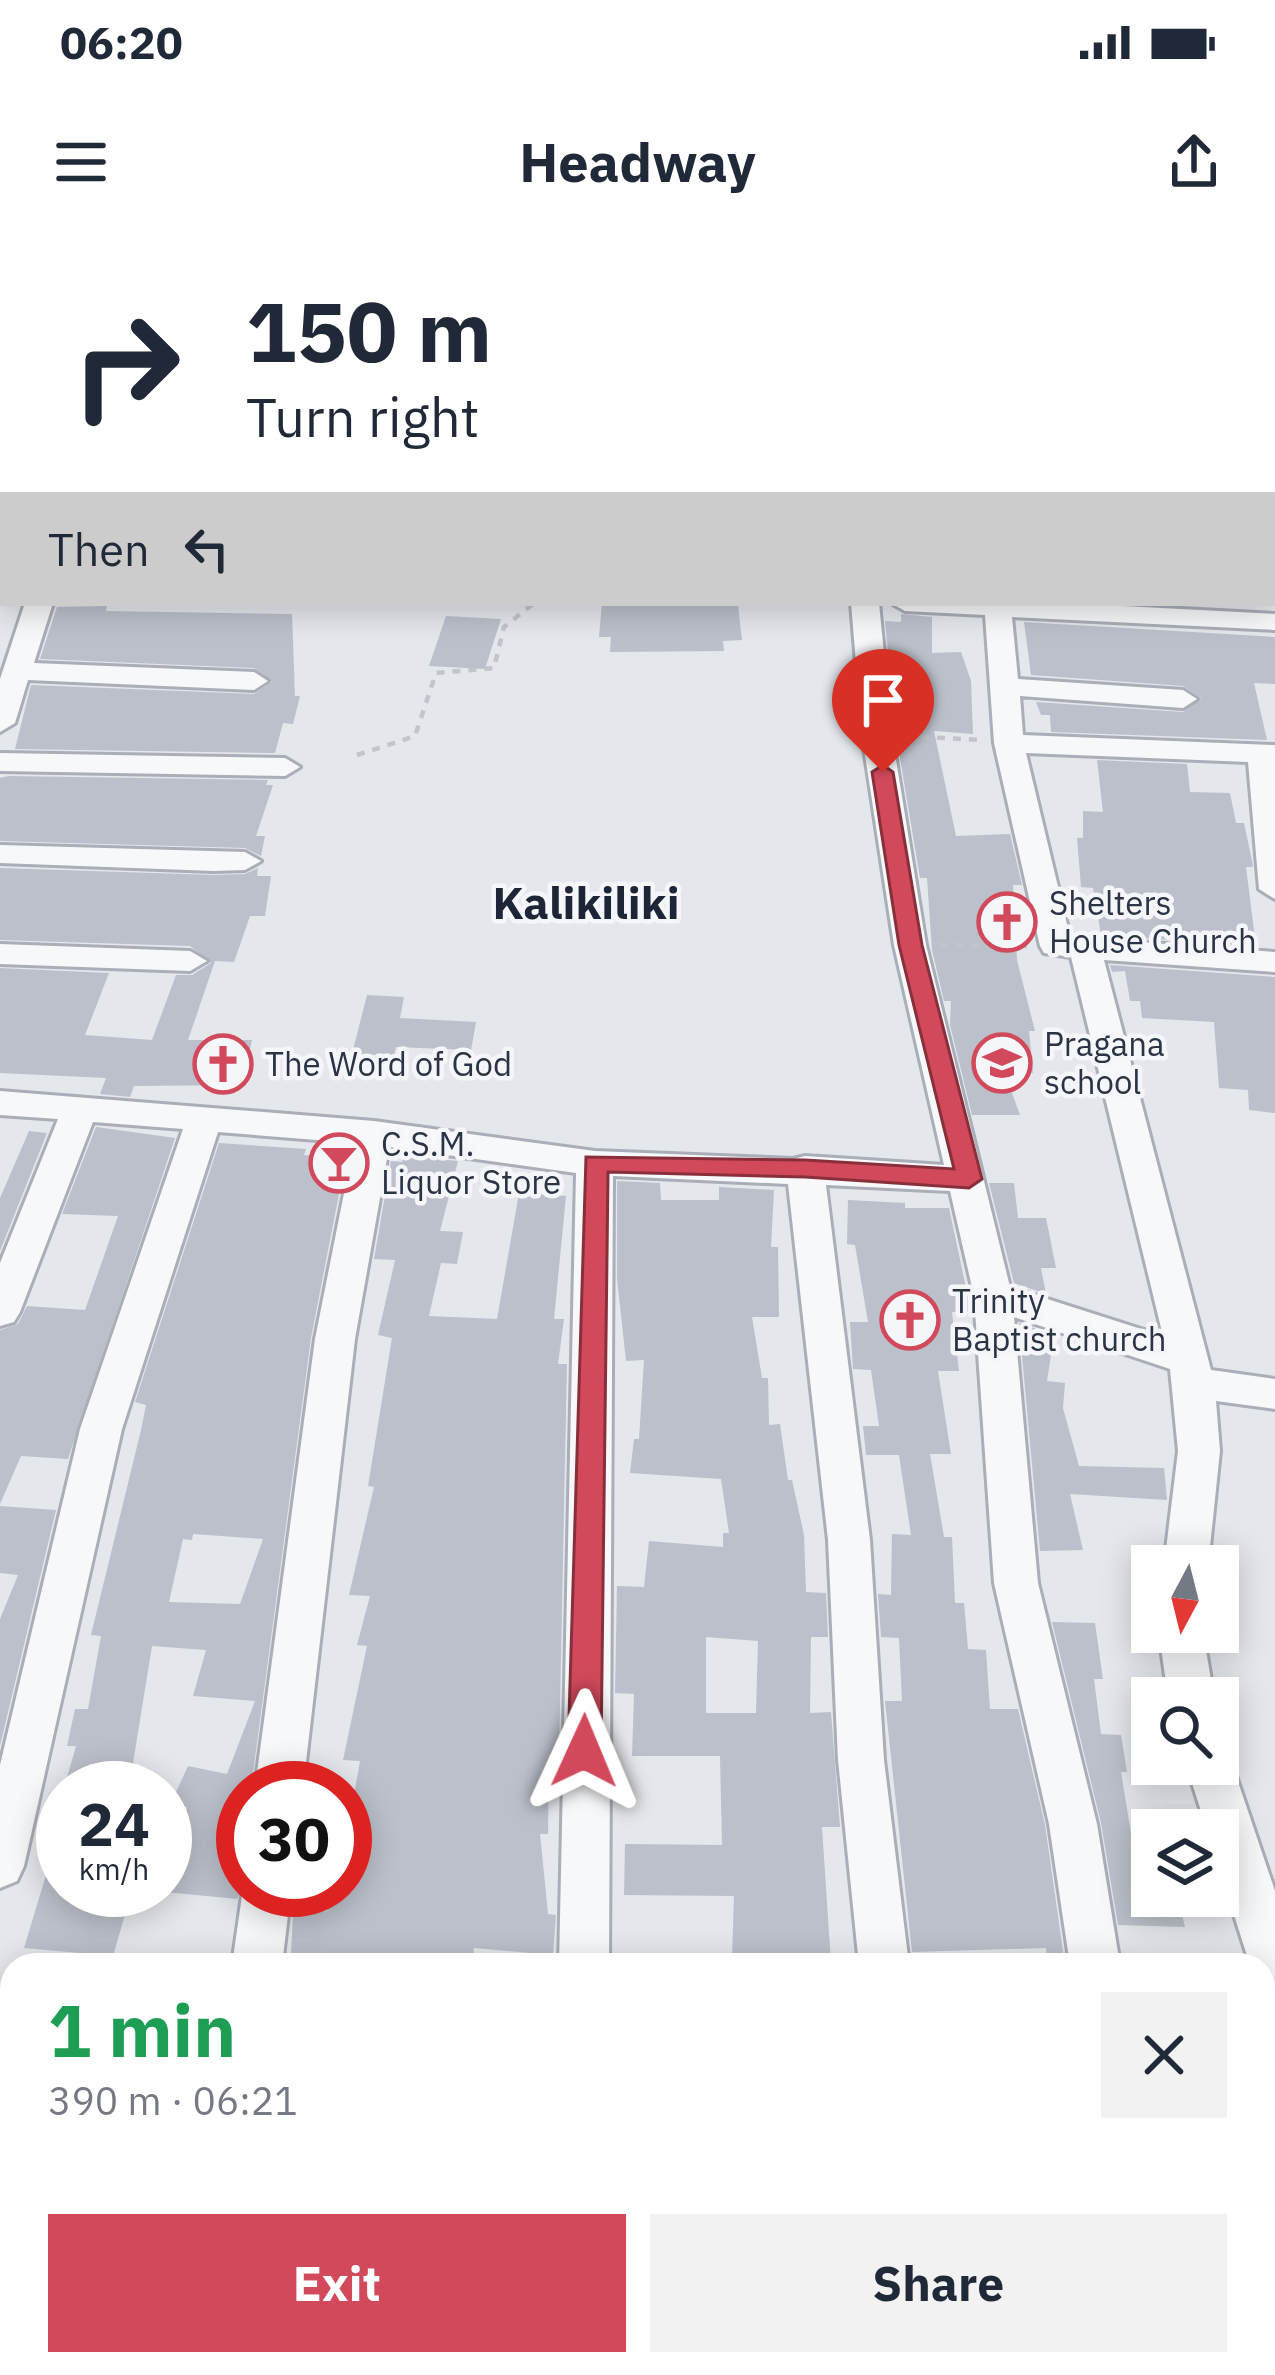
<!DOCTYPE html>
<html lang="en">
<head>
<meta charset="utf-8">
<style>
	:root { --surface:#fff; --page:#f2f2f3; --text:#1f2937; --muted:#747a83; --accent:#d1495b }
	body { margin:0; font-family:"IBM Plex Sans",sans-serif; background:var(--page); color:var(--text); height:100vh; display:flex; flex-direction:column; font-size:45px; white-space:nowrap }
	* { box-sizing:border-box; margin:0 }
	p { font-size:39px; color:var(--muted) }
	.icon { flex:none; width:66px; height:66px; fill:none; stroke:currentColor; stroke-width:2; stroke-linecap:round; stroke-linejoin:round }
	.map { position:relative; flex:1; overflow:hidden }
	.details { position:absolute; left:0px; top:1713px; width:1275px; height:423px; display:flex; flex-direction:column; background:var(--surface); border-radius:36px 36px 0 0; box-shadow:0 6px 30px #0003 }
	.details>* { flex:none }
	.guide { position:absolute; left:0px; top:0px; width:1275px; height:366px; box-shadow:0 6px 30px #0003; background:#fff; color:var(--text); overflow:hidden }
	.needle { width:78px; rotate:187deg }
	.fabs { position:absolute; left:1131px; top:1305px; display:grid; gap:24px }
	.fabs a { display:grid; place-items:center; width:108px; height:108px; border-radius:0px; background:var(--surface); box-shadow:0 6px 30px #0003; font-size:60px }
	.speed { position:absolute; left:36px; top:1521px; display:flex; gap:24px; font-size:60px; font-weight:700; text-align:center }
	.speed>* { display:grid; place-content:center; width:156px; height:156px; border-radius:50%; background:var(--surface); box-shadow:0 6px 30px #0003; line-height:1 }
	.speed small { font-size:30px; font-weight:400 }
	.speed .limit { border:18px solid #d22; background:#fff; color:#111 }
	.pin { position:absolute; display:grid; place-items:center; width:102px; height:102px; color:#fff; margin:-123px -51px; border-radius:50% 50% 50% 0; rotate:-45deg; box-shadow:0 0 12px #0007 }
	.pin .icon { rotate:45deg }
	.me { position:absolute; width:132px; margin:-66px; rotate:1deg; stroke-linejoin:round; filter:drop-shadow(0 0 9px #0008) }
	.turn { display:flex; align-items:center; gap:42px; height:252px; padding:0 48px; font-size:54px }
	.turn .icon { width:156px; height:156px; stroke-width:2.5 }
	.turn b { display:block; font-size:84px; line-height:102px }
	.then { display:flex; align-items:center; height:114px; padding:0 48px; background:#0003; gap:24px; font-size:45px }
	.round { display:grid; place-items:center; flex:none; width:126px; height:126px; border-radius:0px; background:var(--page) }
	.headline { display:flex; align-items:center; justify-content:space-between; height:204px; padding:0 48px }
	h1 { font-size:72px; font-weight:700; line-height:90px; color:#1e9e55 }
	.cta { display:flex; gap:24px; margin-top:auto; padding:24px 48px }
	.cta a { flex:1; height:138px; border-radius:0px; background:var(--accent); color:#fff; font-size:48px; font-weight:700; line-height:138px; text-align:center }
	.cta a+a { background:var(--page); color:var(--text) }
	.status { display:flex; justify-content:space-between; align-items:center; height:84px; padding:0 60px; background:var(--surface); direction:ltr }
	.status svg { height:33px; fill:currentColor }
	header { display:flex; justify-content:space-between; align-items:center; height:156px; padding:0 48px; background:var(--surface); font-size:54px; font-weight:700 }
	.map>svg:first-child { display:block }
	.building { fill:#bbc0ca; fill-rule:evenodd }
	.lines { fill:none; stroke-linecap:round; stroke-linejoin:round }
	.lane-casing { stroke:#a9aeb7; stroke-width:6 }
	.street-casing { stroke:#a9aeb7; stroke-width:6 }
	.path { stroke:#c2c5cb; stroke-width:4.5; stroke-dasharray:8 8; stroke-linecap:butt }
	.lane { fill:#f7f8fa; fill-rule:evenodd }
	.street { fill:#f7f8fa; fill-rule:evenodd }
	.route { fill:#d1495b; stroke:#882f3b; stroke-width:3 }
	.labels { text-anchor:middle; stroke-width:9; stroke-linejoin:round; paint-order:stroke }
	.poi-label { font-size:33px; fill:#2b3445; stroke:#f4f6f9; text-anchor:start }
	.district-label { font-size:45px; font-weight:bold; fill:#1d2536; stroke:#f4f6f9 }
</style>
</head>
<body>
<div class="status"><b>06:20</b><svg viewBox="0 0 49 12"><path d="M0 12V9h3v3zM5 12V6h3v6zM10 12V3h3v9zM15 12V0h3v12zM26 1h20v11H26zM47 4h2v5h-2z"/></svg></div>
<header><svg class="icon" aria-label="menu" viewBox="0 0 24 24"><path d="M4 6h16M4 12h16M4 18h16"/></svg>Headway<svg class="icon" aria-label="share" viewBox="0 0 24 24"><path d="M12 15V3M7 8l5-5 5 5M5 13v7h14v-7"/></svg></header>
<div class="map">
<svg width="1275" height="2135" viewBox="0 0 1275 2135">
	<rect width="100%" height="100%" fill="#e4e7ec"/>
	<path class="building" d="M602,363l136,2 4,35 -19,1 1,10 -114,1 1,-15h-12z
		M107,366l-1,5 186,3 3,82h5l-7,28 -10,-1 -8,30 -260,-4 16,-64 223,9 18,-12 -18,-14 -214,-9 17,-52z
		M901,374l31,3v36l29,-1 10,29 2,53 -39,-3 22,105 54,-2 12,51h-9l4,75 18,71h-6l4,42 -29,-2 16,44h-48l-22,-90 1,-24h-7l-12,-51 -5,-72h-7l-24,-144 -11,-113 16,1z
		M446,376l55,3 -16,50 -56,-3z
		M1024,382l251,15v47l-21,-1 13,57 -216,-8 -1,-17h-9l-5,-13 147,10 18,-14 -18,-12 -152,-11z
		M1097,520l90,4 3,28 40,1 6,30h8l8,38 1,6h-7l10,79 -155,-11 -8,-47 -12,-1 -4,-49h6v-27l20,1z
		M9,536l259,4 -2,5h7l-17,51h9l-4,20 -16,-8 -245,-7v-63z
		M0,628l214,7 31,-1 13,-6 -1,8h14l-6,40h-15l-16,46 -19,-1 -27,79h64l-10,45 -108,1 -4,11 -30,-3 6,-16 -106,-5v-105l109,5 -24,62 67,5 24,-65h16l19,-12 -21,-17 -190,-6z
		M1110,725l165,12v136l-26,-3 -1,-20 -29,-2 -5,-66 -72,-4 -2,-17h-10l-5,-30 -13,1z
		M367,755l37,2 -4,21 76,4 -5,28 -75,-3 -2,9 -42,-2z
		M96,887l79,11 -107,321 -47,-3 -21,48v-174l18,-6 9,-18 58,4 33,-94 -56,-2z
		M29,891l18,2 -47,118v-53z
		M219,903l87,6 -2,6 42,3 -35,180 -60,450h-8v97l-6,14 -72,-7 22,-85 -16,-4 17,-37 39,8 28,-73 -62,-5 13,-46 -54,-4 -23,142h-65l12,-42h-9l8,-37h13l13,-73 -10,-1 50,-205 5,-25 -11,-3zM193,1294l70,5 -23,65 -71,-2 14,-63 9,1z
		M404,916l54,5 -18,70 23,1 -6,32 -16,-1 -12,53 68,3 22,-126 47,3 -12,123h10l-6,45h9l-8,391h-10l-1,79h-8l8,80 8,1 -3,40 -79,-7 -2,17h-87l-94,-12 2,-39 34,-3 1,-21h17v-44l15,-85 -17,-1 24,-114 -10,-1 13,-49 -21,-1 25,-108 -6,-1 24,-148 -14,-3 17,-75 -21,-1 17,-98 11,1z
		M617,941l43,2 1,17h58v-13l55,3 -3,57h7l1,70h-27l10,61h6l1,47 11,-1 8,56h4l12,55 2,57 20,1 2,44h-17l-1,76 21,-1 9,115h-18l9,136 -99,-4 2,-63 -110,-1 1,-51 97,1 -2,-89h-88l2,-62 -19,-1 2,-107 27,1 5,-46 74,6v-14h6l-8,-54 -91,-6 4,-34h5l5,-79 -18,1 -9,-83zM706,1397l52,4 -2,72h-50z
		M989,943h25l4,35h28l10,50h-15l5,26 -32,-11z
		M848,960l57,3v5h44l22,103 -19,1 7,59h-21l13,83h-21l14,83h8l3,66h9l4,46 18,1 4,59h28l27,116 20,140h-18l-1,-17 -134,4 -27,-251h17l-3,-63 -18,-1 -3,-43 13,1 1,-61 19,1 -12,-80h-33l-3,-29h16l-8,-56 -18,-1 -3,-47h18l-13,-77 -8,-1z
		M1019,1083l35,12 -7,46 18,2 -2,25 16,58 85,2 3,32 -97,-6 13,56 -43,1z
		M0,1266l56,4 -56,236v-127l18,-44 -18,-2z
		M1052,1382l43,1 8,56h-9l7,55 20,1 6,37h-6l21,128 36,-2 7,29 -67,-2 -17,-102z
		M56,1602l7,1v54l65,7 -15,52 -89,-8z"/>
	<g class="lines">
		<defs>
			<path id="lane" d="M1272,233h3v8h-3z"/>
			<path id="street" d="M0,0h40l-37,3 -3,4z
				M178,0h22v3h-22z
				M415,0h22l-23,3z
				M512,0h22v3h-22z
				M798,0h22v3h-22z
				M887,0h22v3h-22z
				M1059,0h44l2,3h-43z
				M0,51h3v14h-3z
				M1272,61h3v14h-3z
				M0,98h3v14h-3z
				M0,248h3v16h-3z
				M0,321h3v16h-3z
				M25,363h28l-19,60 220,9 14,9 -14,9 -226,-10 -13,43 -15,9v-53z
				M851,363h28l13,132 34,210 84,342 153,49 -92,-379 -27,-4 -4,-7 -46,-203 -9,-128 -80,-4 -14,-8h174l210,11v16l-263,-13 6,62 165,11 14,9 -14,9 -163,-12 3,39 252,10v154l-16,-10 -11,-127 -222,-9 44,184 205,15v20l-171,-12 107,410 64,9v30l-59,-8 4,50 -12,115h-44l14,-115 -8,-82 -156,-52 24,266 59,241 23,141h-50l-21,-141 -55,-241 -20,-287 -24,-105 -124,-6 44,355 14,220 25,205h-50l-21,-205 -10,-220 -40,-356 -175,-8 -4,789h-50l17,-792 -187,-26 -34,192 -52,449h-48l60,-449 39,-196 -136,-11 -96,297 -98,437 -7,15 -17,7v-123l80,-336 103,-300 -90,-7 -73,190 -6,10 -14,4v-63l58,-144 -58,-4v-24l374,30 221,30 198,8 12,-3 139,9 -50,-220 -32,-210z
				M0,513l285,5 15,9 -15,9 -285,-5z
				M0,605l245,7 16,9 -16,9 -31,1 -214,-8z
				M0,704l190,7 17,10 -17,10 -190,-7z
				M1159,1392h44l11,66h-46z
				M1218,1507l7,3 7,14 43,127v134l-12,2v-62h-13l-32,-100v-35h-11l-21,-66h32z
				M243,1649l48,1 -9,75h-50z
				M0,1959l12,1v54l-12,-1z
				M551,2124h56v11h-56z
				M875,2124h56l1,11h-56z
				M1136,2124h56l2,11h-56z"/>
		</defs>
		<use href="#lane" class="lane-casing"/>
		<use href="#street" class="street-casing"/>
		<path class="path" d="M905,496l76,4
			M357,515l58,-19 21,-63 58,-5 10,-41 30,-24
			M939,705l89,1"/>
		<use href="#lane" class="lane"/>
		<use href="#street" class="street"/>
	</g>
	<path class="route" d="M883,525l10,7 29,173 60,234 -13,9 -164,-11 -197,-5 -7,579 -5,10 -12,4 -11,-4 -5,-10 18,-594 219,3 149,9 -55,-224 -27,-173z"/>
	<defs>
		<symbol id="church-ring" viewBox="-11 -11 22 22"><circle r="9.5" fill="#f4f6f9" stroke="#d1495b" stroke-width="1.5"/><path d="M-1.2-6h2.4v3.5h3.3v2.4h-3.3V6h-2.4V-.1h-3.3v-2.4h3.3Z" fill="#d1495b"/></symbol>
		<symbol id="school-ring" viewBox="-11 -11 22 22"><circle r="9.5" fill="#f4f6f9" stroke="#d1495b" stroke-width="1.5"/><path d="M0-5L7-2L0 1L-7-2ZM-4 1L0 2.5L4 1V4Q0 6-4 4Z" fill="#d1495b"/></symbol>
		<symbol id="bar-ring" viewBox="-11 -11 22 22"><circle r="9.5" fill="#f4f6f9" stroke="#d1495b" stroke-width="1.5"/><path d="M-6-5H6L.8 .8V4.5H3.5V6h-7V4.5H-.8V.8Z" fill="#d1495b"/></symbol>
	</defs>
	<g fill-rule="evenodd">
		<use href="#church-ring" x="974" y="649" width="66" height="66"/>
		<use href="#school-ring" x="969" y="790" width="66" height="66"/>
		<use href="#church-ring" x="190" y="791" width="66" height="66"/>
		<use href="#bar-ring" x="306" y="890" width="66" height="66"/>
		<use href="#church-ring" x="877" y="1047" width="66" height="66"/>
	</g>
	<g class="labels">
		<g class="poi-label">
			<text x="1049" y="675">Shelters<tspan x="1049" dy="38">House Church</tspan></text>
			<text x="1044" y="816">Pragana<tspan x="1044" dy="38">school</tspan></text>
			<text x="265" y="836">The Word of God</text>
			<text x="381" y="916">C.S.M.<tspan x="381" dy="38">Liquor Store</tspan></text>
			<text x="952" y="1073">Trinity<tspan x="952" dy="38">Baptist church</tspan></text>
		</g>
		<g class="district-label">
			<text x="586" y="679">Kalikiliki</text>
		</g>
	</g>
</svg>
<div class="fabs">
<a><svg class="needle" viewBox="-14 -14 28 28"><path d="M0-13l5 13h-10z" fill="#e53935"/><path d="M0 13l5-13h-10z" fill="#747a83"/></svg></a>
<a><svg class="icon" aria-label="search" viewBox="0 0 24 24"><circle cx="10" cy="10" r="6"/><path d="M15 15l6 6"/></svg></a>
<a><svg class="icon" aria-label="layers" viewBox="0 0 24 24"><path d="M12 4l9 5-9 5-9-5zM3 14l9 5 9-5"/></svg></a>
</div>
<div class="speed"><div>24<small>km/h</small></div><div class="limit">30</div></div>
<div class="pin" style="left:883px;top:532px;background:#d93025"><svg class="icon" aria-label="arrive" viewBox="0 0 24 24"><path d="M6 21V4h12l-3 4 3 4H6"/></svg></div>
<svg class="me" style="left:584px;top:1511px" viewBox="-20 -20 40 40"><path d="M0-17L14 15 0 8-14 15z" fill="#d1495b" stroke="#fff" stroke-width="4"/></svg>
<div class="guide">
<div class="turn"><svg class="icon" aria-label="right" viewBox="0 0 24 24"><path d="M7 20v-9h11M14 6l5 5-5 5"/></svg><div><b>150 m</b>Turn right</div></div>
<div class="then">Then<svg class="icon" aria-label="left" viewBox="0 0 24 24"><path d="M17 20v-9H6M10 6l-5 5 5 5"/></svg></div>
</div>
<section class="details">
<div class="headline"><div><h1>1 min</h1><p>390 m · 06:21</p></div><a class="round"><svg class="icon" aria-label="close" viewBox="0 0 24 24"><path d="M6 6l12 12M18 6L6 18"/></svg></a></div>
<div class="cta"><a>Exit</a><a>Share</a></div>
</section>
</div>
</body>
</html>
